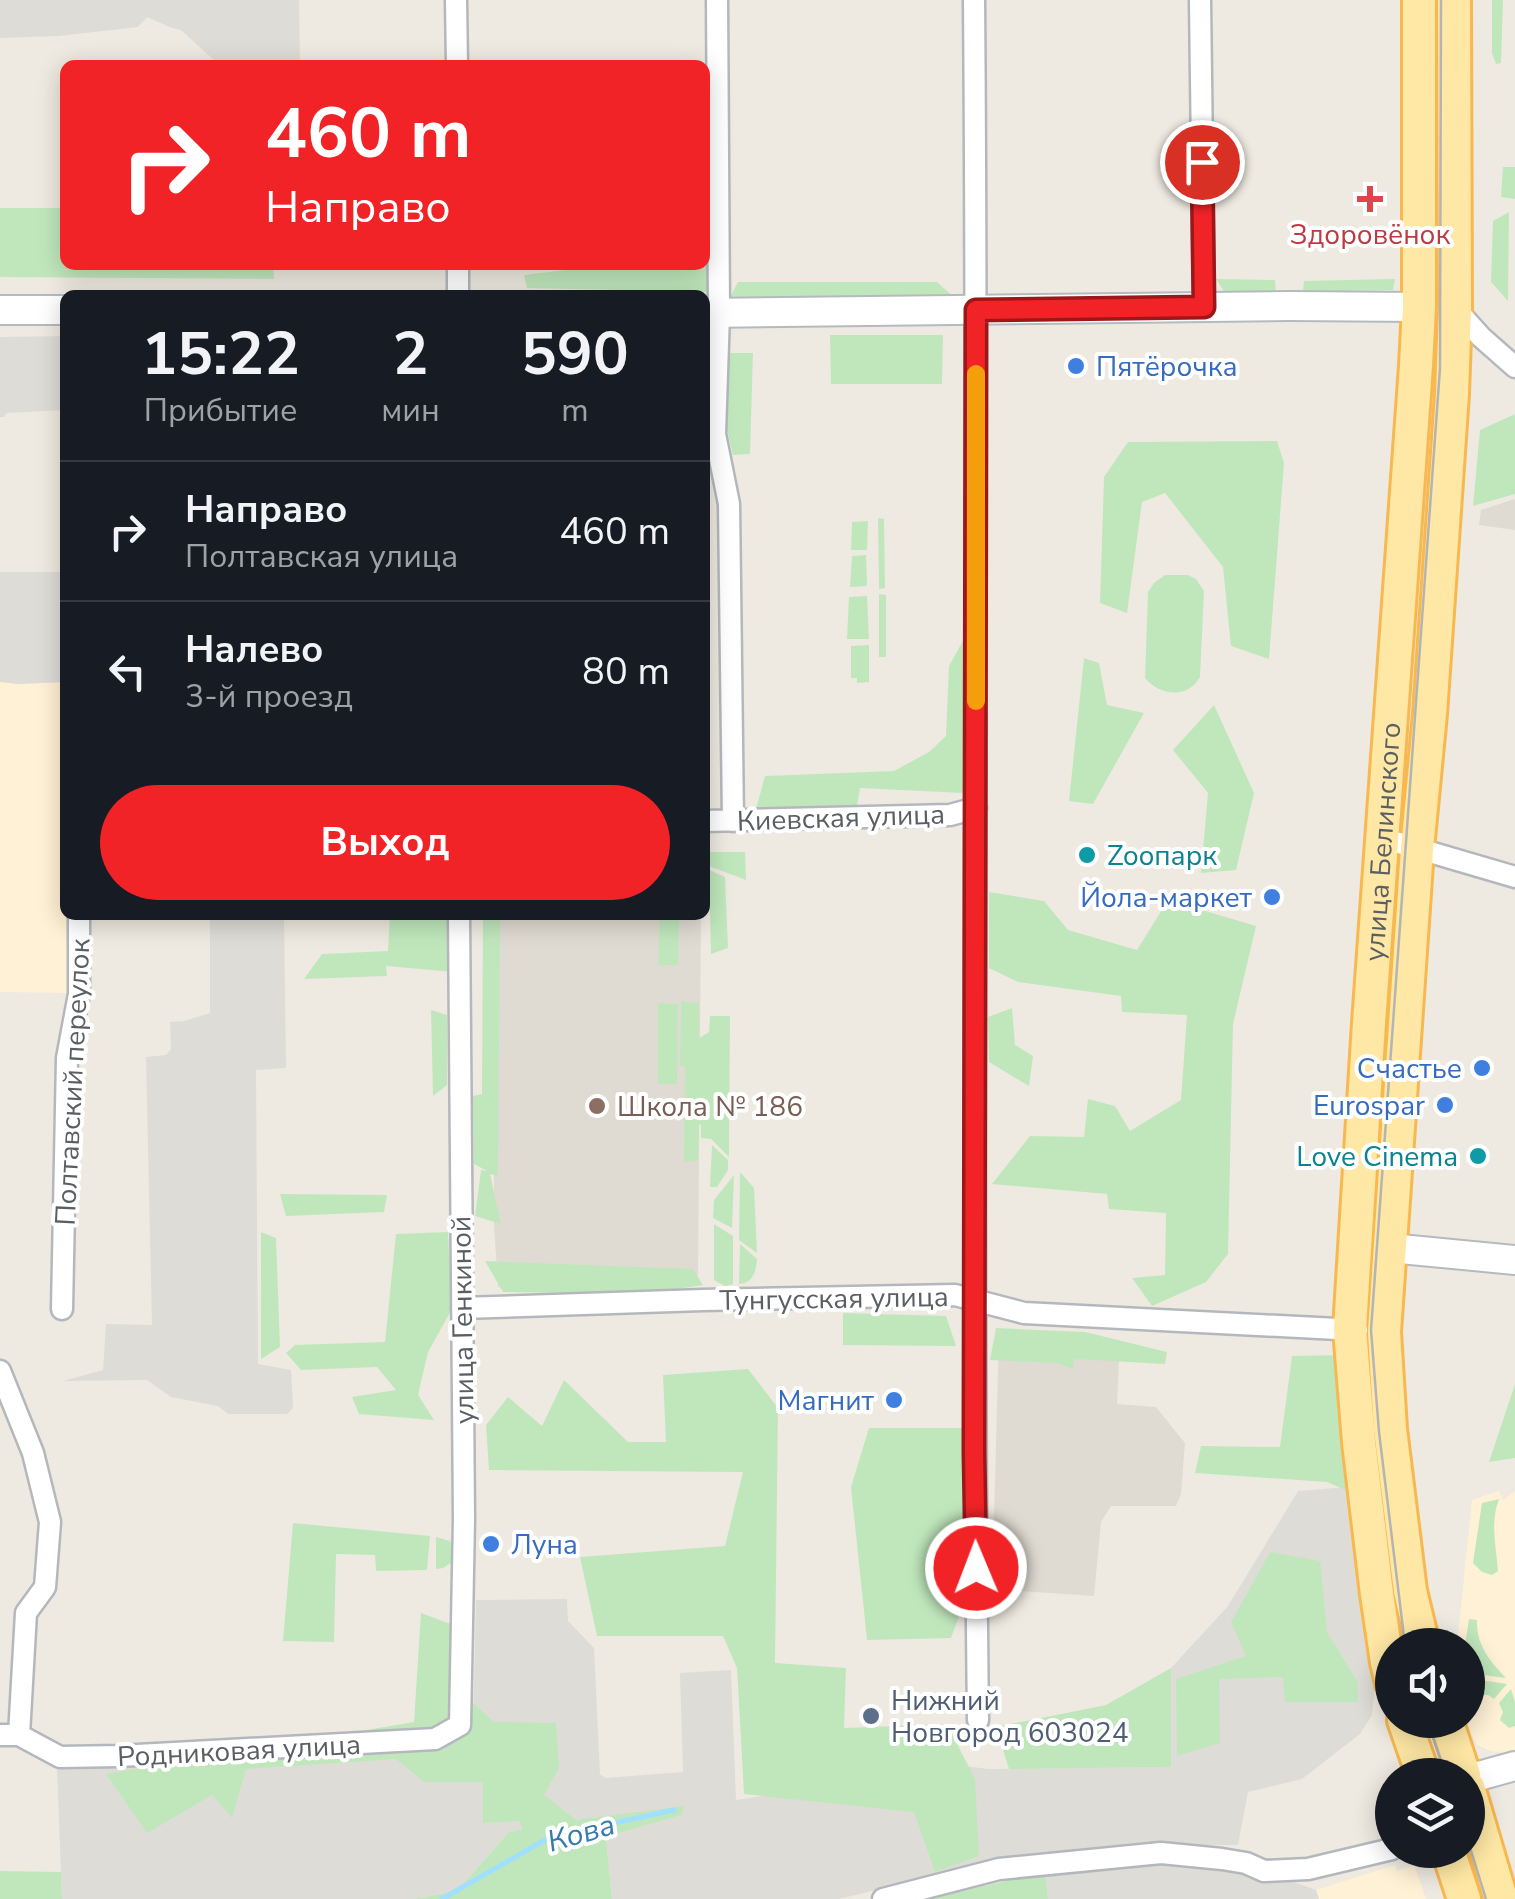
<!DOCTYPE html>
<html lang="ru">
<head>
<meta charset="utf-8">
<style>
	:root { --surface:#171b24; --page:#20242c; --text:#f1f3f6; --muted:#9ea1a6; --line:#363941; --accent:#f22327 }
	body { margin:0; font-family:"Nunito Sans",sans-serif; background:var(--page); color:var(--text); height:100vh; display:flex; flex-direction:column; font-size:38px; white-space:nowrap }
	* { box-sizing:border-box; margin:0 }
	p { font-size:32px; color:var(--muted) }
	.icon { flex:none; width:55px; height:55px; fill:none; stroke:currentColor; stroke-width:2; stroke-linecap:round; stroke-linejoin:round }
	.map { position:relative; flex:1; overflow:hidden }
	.sheet { position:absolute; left:60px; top:290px; width:650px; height:630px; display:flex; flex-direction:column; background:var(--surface); border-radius:15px; box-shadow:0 5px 25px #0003 }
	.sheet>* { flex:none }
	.hud { position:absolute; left:60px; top:60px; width:650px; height:210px; border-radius:15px; box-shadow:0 5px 25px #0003; background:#f22327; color:#fff; overflow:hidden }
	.tools { position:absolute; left:1375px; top:1628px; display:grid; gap:20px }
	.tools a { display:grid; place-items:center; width:110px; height:110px; border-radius:50%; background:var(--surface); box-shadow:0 5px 25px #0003; font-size:50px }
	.pin { position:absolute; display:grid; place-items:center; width:85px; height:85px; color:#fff; margin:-42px; border:5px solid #fff; border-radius:50%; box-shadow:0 2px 10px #0007 }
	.me { position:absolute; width:110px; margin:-55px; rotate:359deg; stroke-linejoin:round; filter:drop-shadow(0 0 8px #0008) }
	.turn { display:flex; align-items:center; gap:35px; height:210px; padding:0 40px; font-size:45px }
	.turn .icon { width:130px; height:130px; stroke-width:2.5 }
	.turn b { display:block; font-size:70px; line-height:85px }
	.eta { display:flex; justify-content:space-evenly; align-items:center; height:170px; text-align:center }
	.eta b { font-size:60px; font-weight:700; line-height:70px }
	.button { display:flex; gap:20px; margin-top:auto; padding:20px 40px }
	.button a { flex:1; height:115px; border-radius:60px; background:var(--accent); color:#fff; font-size:40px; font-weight:700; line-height:115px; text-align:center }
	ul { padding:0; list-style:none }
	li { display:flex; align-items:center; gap:30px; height:140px; padding:0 40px; border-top:2px solid var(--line) }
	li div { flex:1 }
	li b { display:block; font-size:38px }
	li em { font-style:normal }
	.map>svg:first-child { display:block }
	.commercial { fill:#fff1d5 }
	.industrial { fill:#dedcd6 }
	.education { fill:#e0dbd2 }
	.green { fill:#c0e7bc }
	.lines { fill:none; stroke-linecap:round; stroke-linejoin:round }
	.stream { stroke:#a0dfff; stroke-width:5 }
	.street-casing { stroke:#b4b8bd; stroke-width:25 }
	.secondary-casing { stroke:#b5babf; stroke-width:32 }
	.primary-casing { stroke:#f8b850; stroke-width:38 }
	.street { stroke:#fff; stroke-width:20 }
	.secondary { stroke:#fff; stroke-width:28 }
	.primary { stroke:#ffe8a5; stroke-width:32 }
	.tram { stroke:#b3b4b4; stroke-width:2.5 }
	.route-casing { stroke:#9d1719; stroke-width:25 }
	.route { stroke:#f22327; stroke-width:18 }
	.slow { stroke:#f59e0b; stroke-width:18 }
	.health-dot { fill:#e0444e; stroke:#fff; stroke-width:4 }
	.shop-dot { fill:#3f7fe0; stroke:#fff; stroke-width:4 }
	.culture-dot { fill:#0f9aa8; stroke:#fff; stroke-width:4 }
	.education-dot { fill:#8d6e63; stroke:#fff; stroke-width:4 }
	.service-dot { fill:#5c6f8a; stroke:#fff; stroke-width:4 }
	.labels { text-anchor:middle; stroke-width:8; stroke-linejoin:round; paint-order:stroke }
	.health-label { font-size:28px; fill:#be3a42; stroke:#fff }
	.shop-label { font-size:28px; fill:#366cbe; stroke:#fff; text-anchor:end }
	.street-label { font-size:28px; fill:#5a5f63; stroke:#fff }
	.culture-label { font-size:28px; fill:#0d838f; stroke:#fff; text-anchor:start }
	.education-label { font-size:28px; fill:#785e54; stroke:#fff; text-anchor:start }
	.service-label { font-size:28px; fill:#4e5e75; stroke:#fff; text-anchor:start }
	.water-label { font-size:30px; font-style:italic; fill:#367bad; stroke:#fff }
</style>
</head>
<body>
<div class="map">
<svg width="1515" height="1899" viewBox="0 0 1515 1899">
	<rect width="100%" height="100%" fill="#eeeae1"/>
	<path class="commercial" d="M0,682l18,2 47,-2v233h4l-1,78 -68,-1z
		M1499,1491l4,9 12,-9v258l-11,3 -13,-1 -14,-6 -13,-25h4v-75h-11l15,-145z
		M1395,1865l2,6 17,-6 12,34h-107l-3,-9z"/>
	<path class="industrial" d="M0,0h299l1,65 -82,-1 -37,-34 -9,-2 -25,-11 -9,10 -79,9 -59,2z
		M65,336v74l-58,3 -3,4h-4v-80z
		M0,572h65v110l-47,2 -18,-2z
		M210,915h74l2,153 -30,2 2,294 33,6 2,38 -6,6h-59l-10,-8 -47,-9 -24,-17 -84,1 40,-11 3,-46 46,1 -6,-268 20,-2 5,-6 -1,-27 14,-1 26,-8z
		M1348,1487l27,200 -3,28 -12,19 -58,45 -54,13 -10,53h-41l-199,15 -159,39h-227l-6,-62 74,-22 -171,17 -52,59 -44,8h-351l-5,-132 385,-17 31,-21 3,-129 91,-1 1,22 26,27 6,126 5,4 78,-6 -3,-99 51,-3 5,130 229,-34 23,3 183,-2v-99l57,-62 70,-115z
		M1172,1859l119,22 25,9 3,9h-271l-3,-27z"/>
	<path class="education" d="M1515,499v31l-36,-5 2,-15z
		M494,915h207l-3,362 -200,10 -4,-63z
		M999,1336l121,5 -3,63 39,3 29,36 -4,51 -5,12h-65l-10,16 -7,74 -102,-7z"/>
	<path class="green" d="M1492,0h11l-2,63 -5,1 -4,-11z
		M1503,167h12v32l-14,-2z
		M705,204l4,9 1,79 -183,-4 -3,-13 58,-7 1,-3h122z
		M0,208h65v57h208l1,14 -274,-2z
		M1509,212l-1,89 -17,-19 2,-61z
		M1216,279l59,1 1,14 -51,-1z
		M1395,279l-2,11 -90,2 1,-11z
		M738,282h199l20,18 -229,1z
		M830,335h113l-1,49h-111z
		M728,353h25l-3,101 -17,1 -9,-39z
		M1515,414v80l-42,12 7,-76z
		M1277,441l7,22 -15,196 -38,-13 -8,-79 -58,-74 -23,9 -15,111 -27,-10 4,-126 24,-35z
		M878,518l6,1 1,69 -6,1z
		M868,521l-1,29h-16l1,-28z
		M866,555l1,31 -17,1 2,-31z
		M1165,575h23l8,4 8,12 -4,86c-12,22 -40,19 -55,1l3,-86 6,-9z
		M879,594l7,1v62h-7z
		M867,596l2,43h-22l2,-42z
		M965,637l-2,156 -103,-5 -3,18 -101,3 9,-33 129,-5 35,-19 17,-16 3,-70z
		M869,645v37l-12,1v-5h-6v-32z
		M1084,658l15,5 8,42 37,8 -51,91 -24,-3z
		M1214,705l40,88 -18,77 -35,3 7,-80 -35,-43z
		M710,852h35l1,28 -37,-14z
		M709,870l16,7 3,71 -17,6z
		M989,892l55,9 24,29 69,20 31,-50 88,26 -23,98 -5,230 -22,28 -54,24 -20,-28 33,-3 1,-62 -57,-4 -2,-15 -115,-10 38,-48 54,1 4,-38 27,7 15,25 51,-31 6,-85 -65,-3 -1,-16 -103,-14 -29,-14z
		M390,915h64v57l-68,-6 1,10 -83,3 18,-25 66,-3z
		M483,915h17l-2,261 -8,-2 11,50 -26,-8 6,-46 6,1 -13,-7 -1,-68 9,-2z
		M660,915h19l-1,50h-20z
		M681,1001l18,2v35l10,-6 1,-16h20l-1,141 -18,-18 -10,-1v-13l-2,-1 -1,36 -14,2 1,-96h-5z
		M658,1003l20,1 -1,80h-19z
		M1012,1008l3,37 18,11 -4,30 -40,-24 -1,-45z
		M431,1010l16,5v70l-14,11z
		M712,1145l16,15v10l-11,17h-7z
		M740,1172l14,16 3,65 -18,-13z
		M734,1175l-2,53 -19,-10 1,-18z
		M280,1194l107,1 -3,17 -98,4z
		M714,1224l19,12v48l-8,2 -11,-6z
		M261,1232l15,6 4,109 -19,12z
		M448,1232l4,77 -24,43 -10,43 16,25 -75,-6 -7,-17 44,-7 -19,-23 -76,3 -15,-17 9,-8 90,-3 11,-108z
		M740,1244l17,15c-1,13 -4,24 -18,25z
		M485,1261l208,8 10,16 -58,9 -142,-2z
		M843,1313l103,3 10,30 -113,-1z
		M996,1328l89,4 82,20 -2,12 -91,-5 -1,10 -16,-6 -67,-3z
		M1346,1355l11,140 -30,-13 -132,-9 6,-27 79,1 12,-91z
		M748,1369l30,39 -3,255 71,5 -2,60 103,-4 28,55 4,77 -44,16 -21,-60 -170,-18 -7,-126 -14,-32h-126l-17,-79 145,-11 18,-74 -254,-2 -3,-45 22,-28 34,29 22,-46 64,62h38l-3,-67z
		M1515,1384v74l-26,4z
		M869,1428h101l-2,163 -17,47 -84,2 -16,-153z
		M1499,1499c-9,23 -3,47 -1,72l-6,4 -10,-3 -9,-9 9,-60z
		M293,1523l137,13 -3,34 -51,1 -1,-16 -39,-1 -2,88 -51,-1z
		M436,1537l14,4 4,12 -3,10 -8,5 -7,1z
		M1270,1552l50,9 7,71 30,49 1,21h-73l-2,-25 -64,2 1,64 -43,13 -1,-77 70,-23 -15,-34z
		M421,1613l46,17 3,70 24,22 62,1 3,45 -15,27 32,25 108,-14 -3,9 -75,22 6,62h-199l44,-8 52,-59 13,-2 -2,-9 -37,2v-41h-59l-28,-23 -150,10 -14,49 -20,-23 -65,38 -41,-59 308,-52z
		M1469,1619l8,1c-1,25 13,41 29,58l-38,-5v-28h-3z
		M1171,1668v99l-162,2 -13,-42 110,-22z
		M1468,1678l39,6 -13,15 -6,-4h-12l-6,6h-2z
		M1511,1689l4,13v24l-6,2 -9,-8 3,-8 -4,-9z
		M0,1871l61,1 1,27h-62z
		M1045,1872l3,27h-121z"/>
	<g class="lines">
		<path class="stream" d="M442,1899l108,-62 124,-27"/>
		<defs>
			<path id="street" d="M456,0l1,65
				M717,0l2,313 -4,121 14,70 4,317
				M974,0c5,573 -3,1146 4,1720
				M1200,0l4,307
				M458,265v30
				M1451,308h4l26,29 34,30
				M705,821l245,-6 26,-7
				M1382,838l133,39
				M462,1308l241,-8 252,-5 69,18 333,17
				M62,1309l5,-251 12,-64v-79
				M0,1371l33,82 17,69 -5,65 -19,26 -7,122
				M0,1735h19l41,22 59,-1 316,-17 25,-14 4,-206 -5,-604
				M883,1899l116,-30 162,-16 61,6 24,4 18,8 44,-2 84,-20"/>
			<path id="secondary" d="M0,310h65
				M705,313l584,-7 130,1
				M1390,1248l125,12
				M1468,1779l47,-13"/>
			<g id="primary">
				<path d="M1423,1645l-13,-54 -20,-162 -6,-97 33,-483 13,-135 22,-320 3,-86 -1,-308"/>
				<path id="s1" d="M1392,1683l-5,-21 -10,-68 -18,-152 -9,-113 19,-306 47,-657 3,-59v-307"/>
				<path d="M1404,1720l19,55"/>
				<path d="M1446,1720l18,55"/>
				<path d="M1468,1787l33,112"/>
				<path d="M1448,1850l16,49"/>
			</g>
		</defs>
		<use href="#street" class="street-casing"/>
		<use href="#secondary" class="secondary-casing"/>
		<use href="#primary" class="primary-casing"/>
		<use href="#street" class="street"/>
		<use href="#secondary" class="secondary"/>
		<use href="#primary" class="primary"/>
		<path class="tram" d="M1405,1645l-26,-213 -8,-102 69,-962 1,-368
			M1427,1720l19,55
			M1468,1841l18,58"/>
	</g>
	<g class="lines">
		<defs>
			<path id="route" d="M976,1568l-2,-116 2,-1142 228,-3 -2,-145"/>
		</defs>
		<use href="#route" class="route-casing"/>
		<use href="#route" class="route"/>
		<path class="slow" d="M976,701v-327"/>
	</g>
	<path class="health-dot" d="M1365 184h10v10h10v10h-10v10h-10v-10h-10v-10h10z"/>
	<g class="shop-dot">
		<circle cx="1076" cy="366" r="10"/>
		<circle cx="1272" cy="897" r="10"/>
		<circle cx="1482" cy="1068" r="10"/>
		<circle cx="1445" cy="1105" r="10"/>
		<circle cx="894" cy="1400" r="10"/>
		<circle cx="491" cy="1544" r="10"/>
	</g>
	<g class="culture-dot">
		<circle cx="1087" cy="855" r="10"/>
		<circle cx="1478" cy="1156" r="10"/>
	</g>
	<circle class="education-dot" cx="597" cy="1106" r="10"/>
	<circle class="service-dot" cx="871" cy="1716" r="10"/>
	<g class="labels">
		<g class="health-label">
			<text x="1370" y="244">Здоровёнок</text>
		</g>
		<g class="shop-label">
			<text x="1096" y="376" text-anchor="start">Пятёрочка</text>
			<text x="1252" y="907">Йола-маркет</text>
			<text x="1462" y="1078">Счастье</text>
			<text x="1425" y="1115">Eurospar</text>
			<text x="874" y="1410">Магнит</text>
			<text x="511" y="1554" text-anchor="start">Луна</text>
		</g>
		<g class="street-label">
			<text transform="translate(841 817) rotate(-2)" y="10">Киевская улица</text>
			<text dy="10" stroke="none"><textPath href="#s1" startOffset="845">улица Белинского</textPath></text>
			<text transform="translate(72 1082) rotate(-87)" y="10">Полтавский переулок</text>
			<text transform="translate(834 1298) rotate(-1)" y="10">Тунгусская улица</text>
			<text transform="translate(462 1320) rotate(-91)" y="10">улица Генкиной</text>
			<text transform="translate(239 1750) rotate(-3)" y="10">Родниковая улица</text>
		</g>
		<g class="culture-label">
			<text x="1107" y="865">Zooпарк</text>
			<text x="1458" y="1166" text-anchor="end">Love Cinema</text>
		</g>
		<g class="education-label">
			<text x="617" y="1116">Школа № 186</text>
		</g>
		<g class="service-label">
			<text x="891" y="1710">Нижний<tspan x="891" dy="32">Новгород 603024</tspan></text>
		</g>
		<g class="water-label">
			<text transform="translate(581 1833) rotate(-16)" y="10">Кова</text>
		</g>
	</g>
</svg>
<div class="tools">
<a><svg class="icon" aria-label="sound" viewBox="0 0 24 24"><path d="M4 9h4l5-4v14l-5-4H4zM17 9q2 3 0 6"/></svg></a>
<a><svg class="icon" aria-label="layers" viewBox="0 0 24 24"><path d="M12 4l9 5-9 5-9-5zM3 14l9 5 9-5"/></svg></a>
</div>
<div class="pin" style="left:1202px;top:162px;background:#d93025"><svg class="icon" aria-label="arrive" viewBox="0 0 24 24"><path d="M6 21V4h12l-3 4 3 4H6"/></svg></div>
<svg class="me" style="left:976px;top:1568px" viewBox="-20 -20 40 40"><circle r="17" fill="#f22327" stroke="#fff" stroke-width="3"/><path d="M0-11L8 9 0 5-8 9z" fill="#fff"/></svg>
<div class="hud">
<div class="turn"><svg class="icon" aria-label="right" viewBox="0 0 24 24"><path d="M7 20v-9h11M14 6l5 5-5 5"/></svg><div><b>460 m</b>Направо</div></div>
</div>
<section class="sheet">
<div class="eta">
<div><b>15:22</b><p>Прибытие</p></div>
<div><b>2</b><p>мин</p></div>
<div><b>590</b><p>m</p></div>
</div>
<ul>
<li><svg class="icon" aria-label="right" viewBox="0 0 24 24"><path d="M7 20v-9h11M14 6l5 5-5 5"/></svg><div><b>Направо</b><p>Полтавская улица</p></div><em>460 m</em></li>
<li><svg class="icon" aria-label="left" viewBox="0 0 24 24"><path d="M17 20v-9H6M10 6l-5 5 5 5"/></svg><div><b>Налево</b><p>3-й проезд</p></div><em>80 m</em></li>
</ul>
<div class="button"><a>Выход</a></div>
</section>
</div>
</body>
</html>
